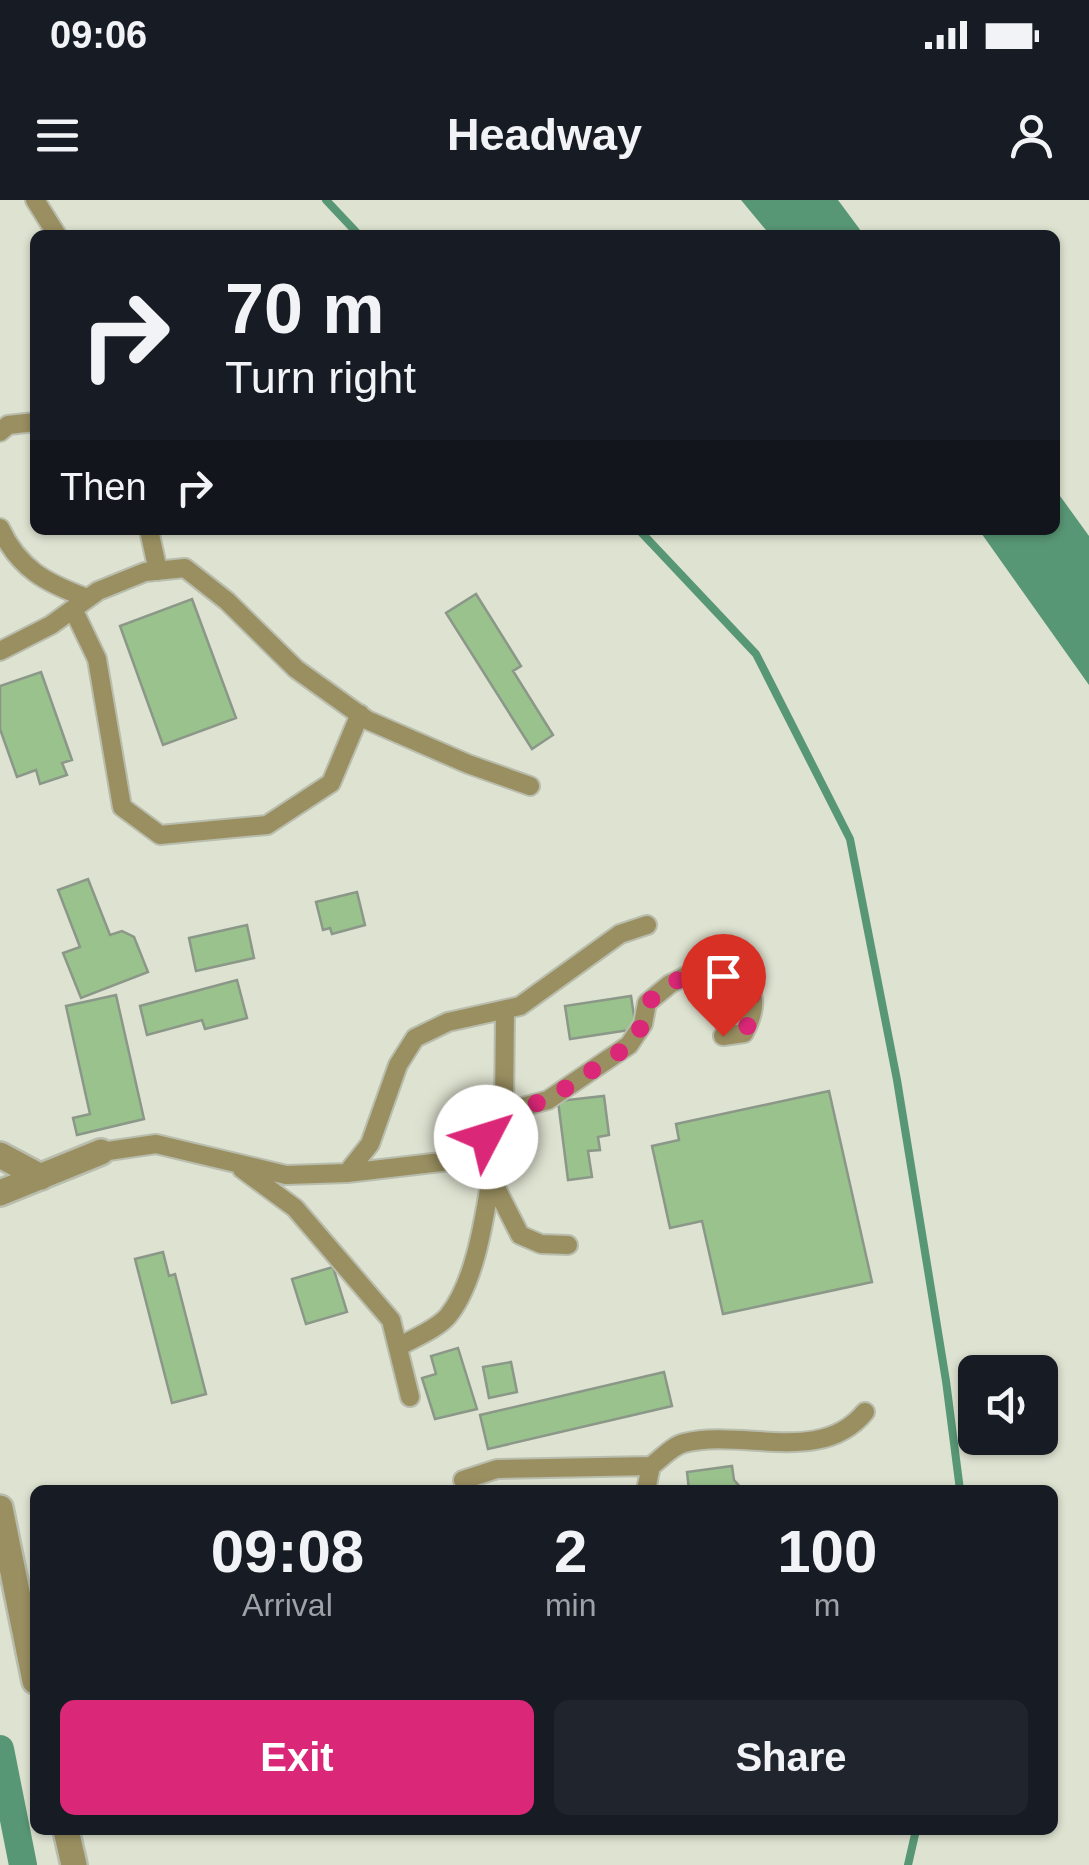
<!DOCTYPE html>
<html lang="en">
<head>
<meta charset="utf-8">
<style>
	:root { --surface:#171b24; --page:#20242c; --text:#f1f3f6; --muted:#9ea1a6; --accent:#db2777 }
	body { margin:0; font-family:Arial,sans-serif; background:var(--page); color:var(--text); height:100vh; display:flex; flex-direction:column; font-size:38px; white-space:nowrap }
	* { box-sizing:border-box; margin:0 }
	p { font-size:32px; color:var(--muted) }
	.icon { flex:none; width:55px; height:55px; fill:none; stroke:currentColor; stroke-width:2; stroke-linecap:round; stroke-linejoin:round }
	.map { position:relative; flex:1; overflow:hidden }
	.details { position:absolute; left:30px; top:1285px; width:1028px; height:350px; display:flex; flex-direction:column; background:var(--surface); border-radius:15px; box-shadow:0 2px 8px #0004 }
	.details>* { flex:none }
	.guide { position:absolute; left:30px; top:30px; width:1030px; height:305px; border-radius:15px; box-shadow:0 2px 8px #0004; background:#171b24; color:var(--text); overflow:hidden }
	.buttons { position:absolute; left:958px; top:1155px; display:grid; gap:20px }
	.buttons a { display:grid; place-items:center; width:100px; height:100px; border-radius:15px; background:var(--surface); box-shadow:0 2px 8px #0004; font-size:50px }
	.pin { position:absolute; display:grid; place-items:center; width:85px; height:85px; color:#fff; margin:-102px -42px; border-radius:50% 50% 50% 0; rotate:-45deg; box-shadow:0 0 10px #0007 }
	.pin .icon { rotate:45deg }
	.me { position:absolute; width:110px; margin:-55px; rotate:50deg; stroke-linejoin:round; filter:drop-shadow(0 0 8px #0008) }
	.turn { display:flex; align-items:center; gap:35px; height:210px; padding:0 30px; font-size:45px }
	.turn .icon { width:130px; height:130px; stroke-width:2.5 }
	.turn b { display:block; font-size:70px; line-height:85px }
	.then { display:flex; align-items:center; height:95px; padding:0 30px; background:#0003; gap:20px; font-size:38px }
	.eta { display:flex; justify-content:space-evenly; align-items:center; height:170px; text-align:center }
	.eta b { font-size:60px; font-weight:600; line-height:70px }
	.cta { display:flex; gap:20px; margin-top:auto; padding:20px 30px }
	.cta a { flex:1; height:115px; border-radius:15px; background:var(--accent); color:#fff; font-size:40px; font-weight:600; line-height:115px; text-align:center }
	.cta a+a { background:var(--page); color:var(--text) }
	.status { display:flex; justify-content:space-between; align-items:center; height:70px; padding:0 50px; background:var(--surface); direction:ltr }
	.status svg { height:28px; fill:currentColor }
	header { display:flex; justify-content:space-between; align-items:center; height:130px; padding:0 30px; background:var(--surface); font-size:45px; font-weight:600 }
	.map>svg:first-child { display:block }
	.water { fill:#589775 }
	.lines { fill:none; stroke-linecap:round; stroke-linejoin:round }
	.stream { stroke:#589775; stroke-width:8 }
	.canal { stroke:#589775; stroke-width:28 }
	.building { fill:#9ac28d; stroke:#8b9788; stroke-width:2.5 }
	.lane-casing { stroke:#b9bdad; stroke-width:22 }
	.street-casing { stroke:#b9bdad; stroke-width:30 }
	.lane { stroke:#9a8f61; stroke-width:18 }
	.street { stroke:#9a8f61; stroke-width:25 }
	.route { stroke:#db2777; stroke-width:18; stroke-dasharray:0 32.4 }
</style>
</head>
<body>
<div class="status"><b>09:06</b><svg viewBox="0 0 49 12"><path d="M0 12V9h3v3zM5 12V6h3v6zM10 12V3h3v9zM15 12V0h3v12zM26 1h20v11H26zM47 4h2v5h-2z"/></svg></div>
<header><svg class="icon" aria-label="menu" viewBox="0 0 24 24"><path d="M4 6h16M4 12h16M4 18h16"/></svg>Headway<svg class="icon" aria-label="person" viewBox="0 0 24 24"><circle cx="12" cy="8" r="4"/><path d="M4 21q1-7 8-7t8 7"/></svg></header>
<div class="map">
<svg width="1089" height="1665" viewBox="0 0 1089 1665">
	<rect width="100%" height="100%" fill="#dee2d0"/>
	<path class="water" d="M741,0h97l26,35h-94z
		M1055,289l34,47v149l-110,-155h76z"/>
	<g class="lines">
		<path class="stream" d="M326,0l33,35
			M639,330l117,124 94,185 47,241 49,301 14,109
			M908,1665l8,-35"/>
		<path class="canal" d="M0,1549l23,116"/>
	</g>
	<path class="building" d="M476,394l45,72 -8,5 40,64 -21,14 -86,-136z
		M192,399l44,119 -73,27 -43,-119z
		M41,472l31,88 -10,3 5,12 -27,9 -4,-14 -19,7 -17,-48v-43z
		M88,679l22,56 12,-4 12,6 14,35 -67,26 -18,-45 17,-6 -22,-57z
		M357,692l8,33 -33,9 -2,-6 -7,2 -7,-28z
		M247,725l7,33 -58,13 -7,-33z
		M237,780l10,38 -42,11 -3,-9 -55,15 -7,-29z
		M116,795l28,124 -67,16 -4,-17 17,-4 -24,-108z
		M631,796l5,33 -66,10 -5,-33z
		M829,891l43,191 -149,32 -21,-93 -32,7 -18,-82 27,-6 -3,-16z
		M604,896l5,39 -11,2 2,13 -12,1 4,26 -24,3 -10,-79z
		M163,1052l6,24 6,-2 31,120 -34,9 -37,-144z
		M333,1067l14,45 -41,12 -14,-45z
		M458,1148l19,61 -42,10 -13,-41 14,-4 -5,-18z
		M511,1162l6,30 -28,6 -6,-31z
		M664,1172l8,34 -184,43 -8,-34z
		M732,1266l2,14 9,10h-54l-2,-18z"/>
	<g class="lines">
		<defs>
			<path id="lane" d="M35,0l22,35
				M0,232l8,-7 27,-3
				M0,328c19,41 46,55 87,70
				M149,330l9,41
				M73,409l24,50 25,148 38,28 107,-10 64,-42 29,-69
				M0,451l51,-26 47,-34 47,-19 40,-4 42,33 69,68 71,51 101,44 62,22
				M504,912l44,-12 81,-55 14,-21 4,-21 23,-19 44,-22 23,4c17,28 23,36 7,67l-21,3
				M101,952l55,-8 130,31 61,-2 103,-12 22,3 19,14 29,57 21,9 27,1
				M472,964l32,-52 1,-102
				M242,969l53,39 96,112 19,77
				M347,973l23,-29 28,-79 17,-27 33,-16 72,-16 100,-72 27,-9
				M400,1146c14,-8 37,-17 48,-30 27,-33 36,-96 43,-138
				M463,1280l34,-11 154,-3
				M646,1290l5,-24c10,-7 21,-20 33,-23 59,-15 137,23 181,-31"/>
			<path id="street" d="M0,955l41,22
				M0,993l101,-41
				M0,1308l35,173
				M66,1630l8,35"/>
		</defs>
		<use href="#lane" class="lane-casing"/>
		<use href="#street" class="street-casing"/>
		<use href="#lane" class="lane"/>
		<use href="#street" class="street"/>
	</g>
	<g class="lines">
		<path class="route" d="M486,937l18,-25 44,-12 82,-55 13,-21 4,-21 23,-19 44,-22 23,4c17,28 23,36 7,67l-21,3"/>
	</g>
</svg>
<div class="buttons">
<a><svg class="icon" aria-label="sound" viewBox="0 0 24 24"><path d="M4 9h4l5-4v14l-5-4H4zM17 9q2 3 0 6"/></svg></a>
</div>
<div class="pin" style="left:723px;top:836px;background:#d93025"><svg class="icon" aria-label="arrive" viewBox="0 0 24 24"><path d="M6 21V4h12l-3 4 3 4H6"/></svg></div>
<svg class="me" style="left:486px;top:937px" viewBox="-20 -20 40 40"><circle r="19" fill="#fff"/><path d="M0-13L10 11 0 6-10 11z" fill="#db2777"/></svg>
<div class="guide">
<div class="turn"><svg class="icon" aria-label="right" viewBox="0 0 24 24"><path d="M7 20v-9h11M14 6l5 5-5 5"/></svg><div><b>70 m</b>Turn right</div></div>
<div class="then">Then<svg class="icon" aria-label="right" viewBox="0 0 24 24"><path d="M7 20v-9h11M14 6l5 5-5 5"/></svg></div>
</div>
<section class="details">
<div class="eta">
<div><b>09:08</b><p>Arrival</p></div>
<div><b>2</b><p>min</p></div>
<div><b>100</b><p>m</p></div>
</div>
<div class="cta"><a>Exit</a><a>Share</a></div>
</section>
</div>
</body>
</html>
